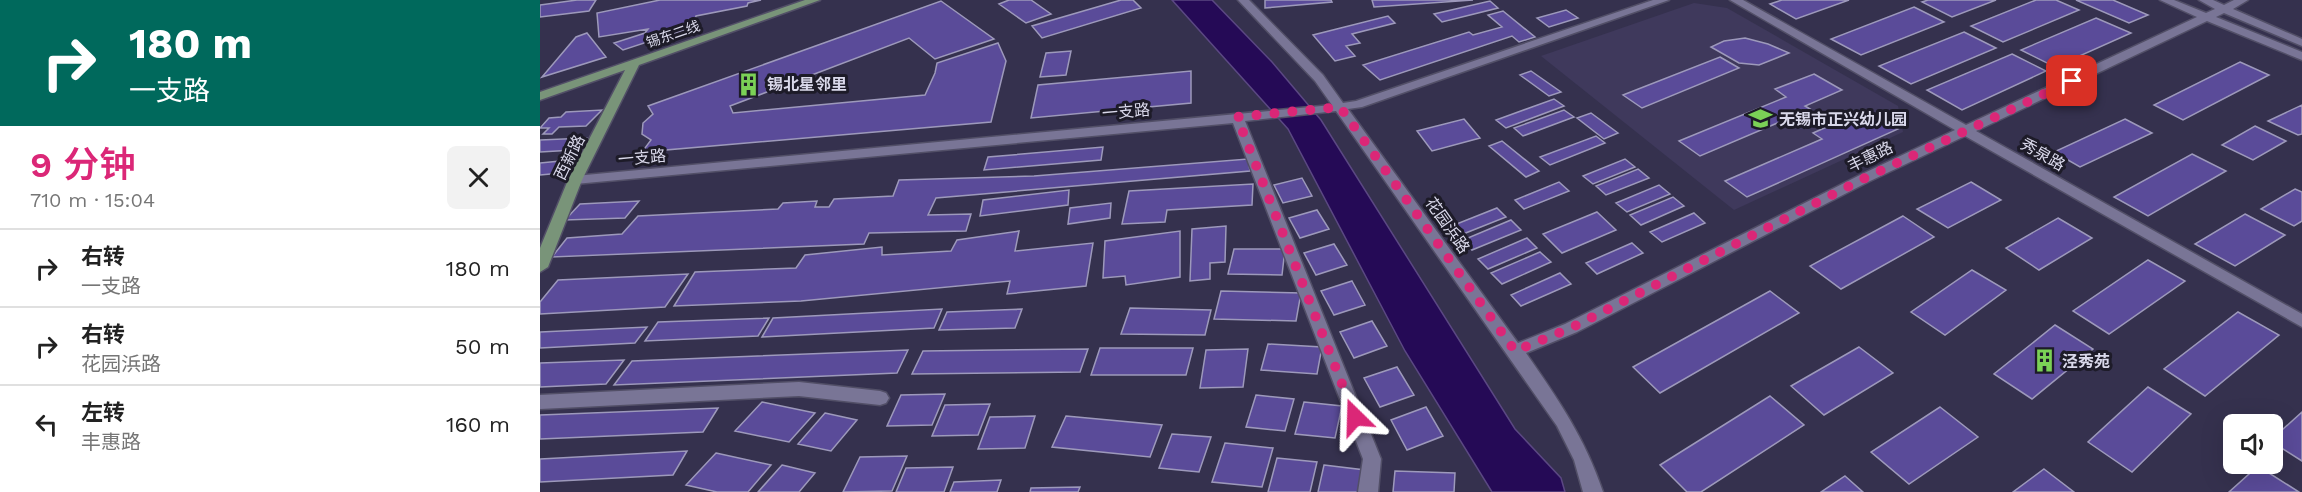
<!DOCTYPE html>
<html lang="zh">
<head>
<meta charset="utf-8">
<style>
	:root { --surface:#fff; --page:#f2f2f2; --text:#222; --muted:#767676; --line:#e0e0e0; --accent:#db2777 }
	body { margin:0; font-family:"Work Sans","Noto Sans SC",sans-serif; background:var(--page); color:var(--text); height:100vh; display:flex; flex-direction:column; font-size:22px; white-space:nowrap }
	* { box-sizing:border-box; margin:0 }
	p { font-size:20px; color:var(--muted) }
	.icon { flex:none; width:33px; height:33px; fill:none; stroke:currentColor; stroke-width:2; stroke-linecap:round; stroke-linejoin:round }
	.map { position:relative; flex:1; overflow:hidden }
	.side { display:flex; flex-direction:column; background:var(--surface); width:540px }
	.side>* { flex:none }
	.hud { background:#00695c; color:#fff; overflow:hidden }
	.fabs { position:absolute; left:1683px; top:414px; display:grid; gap:12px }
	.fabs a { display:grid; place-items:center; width:60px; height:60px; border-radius:9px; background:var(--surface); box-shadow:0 6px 24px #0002; font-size:30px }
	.pin { position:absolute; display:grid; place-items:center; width:51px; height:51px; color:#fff; margin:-26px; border-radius:12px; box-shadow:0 3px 9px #0006 }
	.me { position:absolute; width:66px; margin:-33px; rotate:338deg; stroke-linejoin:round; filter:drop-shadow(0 0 4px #0008) }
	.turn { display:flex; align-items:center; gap:21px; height:126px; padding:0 30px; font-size:27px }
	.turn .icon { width:78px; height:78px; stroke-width:2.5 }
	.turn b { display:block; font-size:42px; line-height:51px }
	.round { display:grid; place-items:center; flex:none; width:63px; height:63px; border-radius:9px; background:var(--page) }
	.headline { display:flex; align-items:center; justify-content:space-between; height:102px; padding:0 30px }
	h1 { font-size:36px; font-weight:600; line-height:45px; color:var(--accent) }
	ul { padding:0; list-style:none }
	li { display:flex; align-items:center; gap:18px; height:78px; padding:0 30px; border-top:2px solid var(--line) }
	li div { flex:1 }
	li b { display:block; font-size:22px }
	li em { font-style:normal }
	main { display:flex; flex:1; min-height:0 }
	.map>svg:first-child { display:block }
	.built { fill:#3f395c }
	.water { fill:#250a56; stroke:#5b4883; stroke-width:1.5 }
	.building { fill:#5a4b99; stroke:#9d99bb; stroke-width:1.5 }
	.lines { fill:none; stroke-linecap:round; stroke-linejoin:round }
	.minor-casing { stroke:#524f67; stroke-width:3 }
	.major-casing { stroke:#524f67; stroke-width:3 }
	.minor { fill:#797596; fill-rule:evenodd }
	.major { fill:#799479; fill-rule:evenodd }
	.route { stroke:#db2777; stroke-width:10; stroke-dasharray:0 18 }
	.labels { text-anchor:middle; stroke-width:6; stroke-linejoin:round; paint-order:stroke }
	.far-street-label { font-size:14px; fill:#dad9eb; stroke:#1d1b28 }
	.poi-label { font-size:16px; font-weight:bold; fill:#dad9eb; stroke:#1d1b28; text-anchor:start }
	.street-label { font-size:16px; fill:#dad9eb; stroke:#1d1b28 }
</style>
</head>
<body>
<main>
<section class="side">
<div class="hud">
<div class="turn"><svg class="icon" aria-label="right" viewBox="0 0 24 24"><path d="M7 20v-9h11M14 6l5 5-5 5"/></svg><div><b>180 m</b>一支路</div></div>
</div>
<div class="headline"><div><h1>9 分钟</h1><p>710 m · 15:04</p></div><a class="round"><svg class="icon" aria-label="close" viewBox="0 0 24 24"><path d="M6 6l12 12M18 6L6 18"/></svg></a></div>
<ul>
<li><svg class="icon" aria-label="right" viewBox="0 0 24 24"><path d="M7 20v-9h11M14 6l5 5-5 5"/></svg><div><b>右转</b><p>一支路</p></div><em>180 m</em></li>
<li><svg class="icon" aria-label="right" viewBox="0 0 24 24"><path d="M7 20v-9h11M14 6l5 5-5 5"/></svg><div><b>右转</b><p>花园浜路</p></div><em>50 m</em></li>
<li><svg class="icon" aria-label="left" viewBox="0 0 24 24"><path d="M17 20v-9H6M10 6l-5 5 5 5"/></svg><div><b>左转</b><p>丰惠路</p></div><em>160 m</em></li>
</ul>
</section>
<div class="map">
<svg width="1762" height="492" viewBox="0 0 1762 492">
	<rect width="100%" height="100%" fill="#35314e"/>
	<path class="built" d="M1154,3l33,5 171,98 5,26 -169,78 -193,-154z"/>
	<path class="water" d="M632,0h40l60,62 49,58 194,309 46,49 4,14h-73l-87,-141 -117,-222z"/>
	<path class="building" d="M37,0h19l-7,11 -49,6v-12z
		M120,0h101l-13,3 -1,3 -51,10 -3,11 -70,23 -9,-7 31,-10 3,-4 -49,8 -2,-24z
		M469,0h22l20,14 -25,9 -27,-19z
		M581,0h12l8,8 -99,30 -10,-12z
		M725,0h66l1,2 -67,6z
		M832,0h101l-99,7z
		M1242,0h67l-53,19 -26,-15z
		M1388,0h68l-44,17 -30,-15z
		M1496,0h20l23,10 -76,32 -32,-16z
		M1536,0h37l35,15 -19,8z
		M401,1l53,38 -59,20 -26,-21 -179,68 3,7 192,-18 10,-22 2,-10 61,-20 8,18 -15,61 -349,30 9,-12 -9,-6 1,-11 10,-9 -5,-8z
		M950,1l8,7 -56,14 -8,-8z
		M1374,7l30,15 -83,33 -30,-16z
		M1026,10l12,8 -29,9 -12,-9z
		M963,11l32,26 -16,5 -7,-6 -132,44 -17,-15 106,-33 4,3 29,-8 -14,-12z
		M848,16l7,7 -43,11 8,9 -14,3 9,10 -20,5 -22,-26z
		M1556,18l35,15 -76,34 -34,-17z
		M1424,32l32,16 -85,36 -32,-18z
		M47,33l19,24 -64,20 34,-40z
		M1205,38l23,6 21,9 -30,12 -20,-2 -28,-16 13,-6z
		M531,51l-5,24 -26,2 6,-24z
		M1472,54l34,17 -84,39 -35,-20z
		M1180,57l19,11 -97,40 -19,-13z
		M1700,62l29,13 -86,45 -29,-15z
		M651,71v32l-160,15 7,-33z
		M991,71l30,21 -12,4 -29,-21z
		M1274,74l28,16 -37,16 5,3 -110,47 -21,-15 107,-44 -11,-8z
		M1014,99l10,7 -58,22 -10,-8z
		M1762,105v29l-4,1 -30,-14z
		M62,110l-16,16 -27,1 -7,7h-9l6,-6h-9l9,-10 12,-1 5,-5z
		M1024,110l10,7 -51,19 -9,-8z
		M1326,110l32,19 -151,68 -22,-16 97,-42 -9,-6z
		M1051,113l27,20 -14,6 -27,-21z
		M924,119l16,19 -48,13 -15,-20z
		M1585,119l27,14 -72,34 -26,-15z
		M1715,126l31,15 -33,19 -31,-15z
		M1056,136l9,7 -55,22 -10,-8z
		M46,138l-12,12 -34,2v-12z
		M962,141l37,30 -13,6 -37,-31z
		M563,147l-2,13 -117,10 4,-13z
		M1652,154l34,17 -78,45 -34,-19z
		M708,159l2,12 -314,27 -8,17 43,-1 -5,17 -97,2 -5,11 -312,13 15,-19 55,-4 16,-18 140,-7 5,-6 34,-2 -2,6h14l5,-8 59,-3 6,-16 135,-4z
		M1085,159l10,8 -42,17 -10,-8z
		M31,160l-10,13 -21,2v-12z
		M1098,169l11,9 -43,17 -10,-9z
		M762,178l10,18 -29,7 -9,-18z
		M1019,182l10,9 -45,18 -9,-9z
		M1431,182l30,18 -53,28 -31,-19z
		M713,184l-1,21 -85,5 -2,12 -43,2 7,-33z
		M1119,185l11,9 -43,18 -11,-9z
		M1755,189l7,3v29l-8,5 -33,-17z
		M529,190l-1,15 -88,11 3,-16z
		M1133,197l11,9 -43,19 -11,-10z
		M99,201l-14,17 -60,2 15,-16z
		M571,203l-1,15 -42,6 2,-16z
		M957,208l9,9 -48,19 -9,-9z
		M777,210l12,19 -29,9 -11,-20z
		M1057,212l19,18 -54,23 -19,-19z
		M1154,213l11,10 -43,19 -12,-10z
		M1705,214l40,21 -50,31 -40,-22z
		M1363,216l31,21 -93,52 -31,-23z
		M1518,218l34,20 -53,32 -33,-22z
		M971,220l10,10 -49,20 -9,-10z
		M686,226l-1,36 -15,1v16l-20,2 2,-52z
		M479,231l-4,20 78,-8 -7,43 -79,8 3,-13 -209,20 -127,5 21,-34 101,-4 9,-13 77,-8v8l69,-4 6,-11z
		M640,231v46l-54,8 -1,-9 -22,2 2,-37z
		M987,238l10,10 -49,21 -10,-10z
		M1092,243l11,10 -46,21 -11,-11z
		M794,244l13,21 -31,10 -12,-22z
		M694,249h51l-3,26 -54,-1z
		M1000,252l11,10 -49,22 -11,-11z
		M1608,260l37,21 -76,53 -36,-23z
		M1432,270l34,20 -61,45 -34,-23z
		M1020,273l11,11 -50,22 -10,-11z
		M148,274l-23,33 -125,7v-12l18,-22z
		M812,281l13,24 -31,10 -13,-24z
		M681,291l80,2 -5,28 -82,-2z
		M1230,291l29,22 -139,80 -27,-26z
		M590,308l81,2 -6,25 -84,-1z
		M402,309l-8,19 -172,9 11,-19z
		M482,309l-7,19 -76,2 8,-18z
		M1698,312l41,23 -74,61 -41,-27z
		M229,318l-11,18 -113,5 13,-19z
		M832,321l15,25 -33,12 -14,-26z
		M1515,325l38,24 -61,50 -38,-25z
		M107,327l-12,16 -95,5v-16z
		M728,344l54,3 -5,27 -56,-4z
		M1319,347l34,26 -69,42 -33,-29z
		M560,348h93l-7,27h-95z
		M548,349l-8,23 -168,2 11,-23z
		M708,349l-5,38 -43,1 6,-38z
		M368,350l-11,23 -283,12 18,-24z
		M84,360l-18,24 -66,3v-24z
		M857,367l17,28 -34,12 -16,-29z
		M1608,387l43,27 -59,58 -44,-30z
		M405,394l-13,31 -45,1 14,-31z
		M716,395l38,4 -9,32 -39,-4z
		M1230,396l34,29 -103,67h-14l-27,-27z
		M222,402l53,11 -26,29 -54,-11z
		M764,402l38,4 -7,32 -40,-4z
		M450,404l-12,31 -46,1 13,-31z
		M886,407l17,29 -36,14 -16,-30z
		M1400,407l38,30 -69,47 -38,-32z
		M178,408l-15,24 -163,7v-24z
		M1762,412v49l-30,-19v-3z
		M285,413l32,7 -26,31 -33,-7z
		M495,416l-10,32 -47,1 12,-32z
		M526,416l96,9 -12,32 -98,-10z
		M632,434l39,3 -12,35 -40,-4z
		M685,443l48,5 -11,39 -50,-5z
		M147,451l-14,24 -133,7v-23z
		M176,453l55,12 -23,27h-31l-31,-7z
		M367,456l-15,35 -49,1 17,-35z
		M737,458l40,4 -7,30h-42z
		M242,465l33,8 -16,19h-41z
		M784,465l41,5 -5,22h-42z
		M1718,466l41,26h-70z
		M413,467l-9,25h-48l10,-24z
		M1504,469l30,23h-61z
		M855,471l60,2 -1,19h-61z
		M1305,476l18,16h-42z
		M461,480l-4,12h-47l4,-10z
		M540,487l-2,5h-48l1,-4z"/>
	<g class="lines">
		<defs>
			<path id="minor" d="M698,0h11l74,75 20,28 13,-2 297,-101h16l-307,107 -14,2 170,234 47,-19 293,-148 97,-46 -225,-130h13l223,125 231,-108 -37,-17h14l32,13 9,-4 -16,-9h14l11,5 10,-5h14l-15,9 69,30v7l-78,-33 -8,4 86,35v8l-95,-39 -231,110 326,183v13l-337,-191 -97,46 -291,150 -51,21c32,46 59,85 77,139h-20l-9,-32 -17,-34 -221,-315 -91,10 136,338 -3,33h-20l5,-33 -130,-336 -658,61 -7,-4 7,-4 757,-71 -17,-24z
				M259,382l81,9 6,2 3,5 -3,5 -6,2 -81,-9 -259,13v-14z"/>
			<path id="major" d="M265,0h15l-181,65 -57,115 -34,87 -8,5v-24l28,-68 57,-110 -85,30v-8z"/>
		</defs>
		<use href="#minor" class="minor-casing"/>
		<use href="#major" class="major-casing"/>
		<use href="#minor" class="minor"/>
		<use href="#major" class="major"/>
	</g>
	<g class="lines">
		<path class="route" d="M815,417l-118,-300 103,-10 175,244 56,-23 292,-149 209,-98"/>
	</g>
	<defs>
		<symbol id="building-bare" viewBox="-9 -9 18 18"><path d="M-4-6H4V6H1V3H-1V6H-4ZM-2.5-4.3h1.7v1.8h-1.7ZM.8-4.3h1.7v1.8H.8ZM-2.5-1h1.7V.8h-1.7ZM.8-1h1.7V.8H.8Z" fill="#7bd156" stroke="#1d1b28" stroke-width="2.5" paint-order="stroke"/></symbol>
		<symbol id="school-bare" viewBox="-9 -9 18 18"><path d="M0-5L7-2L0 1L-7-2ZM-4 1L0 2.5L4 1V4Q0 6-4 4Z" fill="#7bd156" stroke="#1d1b28" stroke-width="2.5" paint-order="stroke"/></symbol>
	</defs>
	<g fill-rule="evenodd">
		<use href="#building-bare" x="192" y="68" width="33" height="33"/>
		<use href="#school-bare" x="1204" y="102" width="33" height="33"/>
		<use href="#building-bare" x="1488" y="344" width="33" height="33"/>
	</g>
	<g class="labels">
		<g class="far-street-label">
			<text transform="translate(133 34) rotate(-19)" y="5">锡东二线</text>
		</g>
		<g class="poi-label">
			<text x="227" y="90">锡北星邻里</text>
			<text x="1239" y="125">无锡市正兴幼儿园</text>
			<text x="1522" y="367">泾秀苑</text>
		</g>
		<g class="street-label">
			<text transform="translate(586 111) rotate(-5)" y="6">一支路</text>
			<text transform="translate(1503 154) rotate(30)" y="6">秀泉路</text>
			<text transform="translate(1330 156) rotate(-26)" y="6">丰惠路</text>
			<text transform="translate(29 157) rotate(-64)" y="6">西新路</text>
			<text transform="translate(102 157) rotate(-5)" y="6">一支路</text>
			<text transform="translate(908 225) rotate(55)" y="6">花园浜路</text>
		</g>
	</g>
</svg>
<div class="fabs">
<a><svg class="icon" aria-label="sound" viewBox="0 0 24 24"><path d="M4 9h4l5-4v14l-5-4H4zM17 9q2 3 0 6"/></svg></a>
</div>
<div class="pin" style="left:1532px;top:81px;background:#d93025"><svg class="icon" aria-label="arrive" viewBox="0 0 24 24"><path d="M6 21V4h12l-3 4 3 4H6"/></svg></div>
<svg class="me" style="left:815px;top:417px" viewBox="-20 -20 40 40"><path d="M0-17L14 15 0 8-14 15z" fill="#db2777" stroke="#fff" stroke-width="4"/></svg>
</div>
</main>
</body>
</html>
